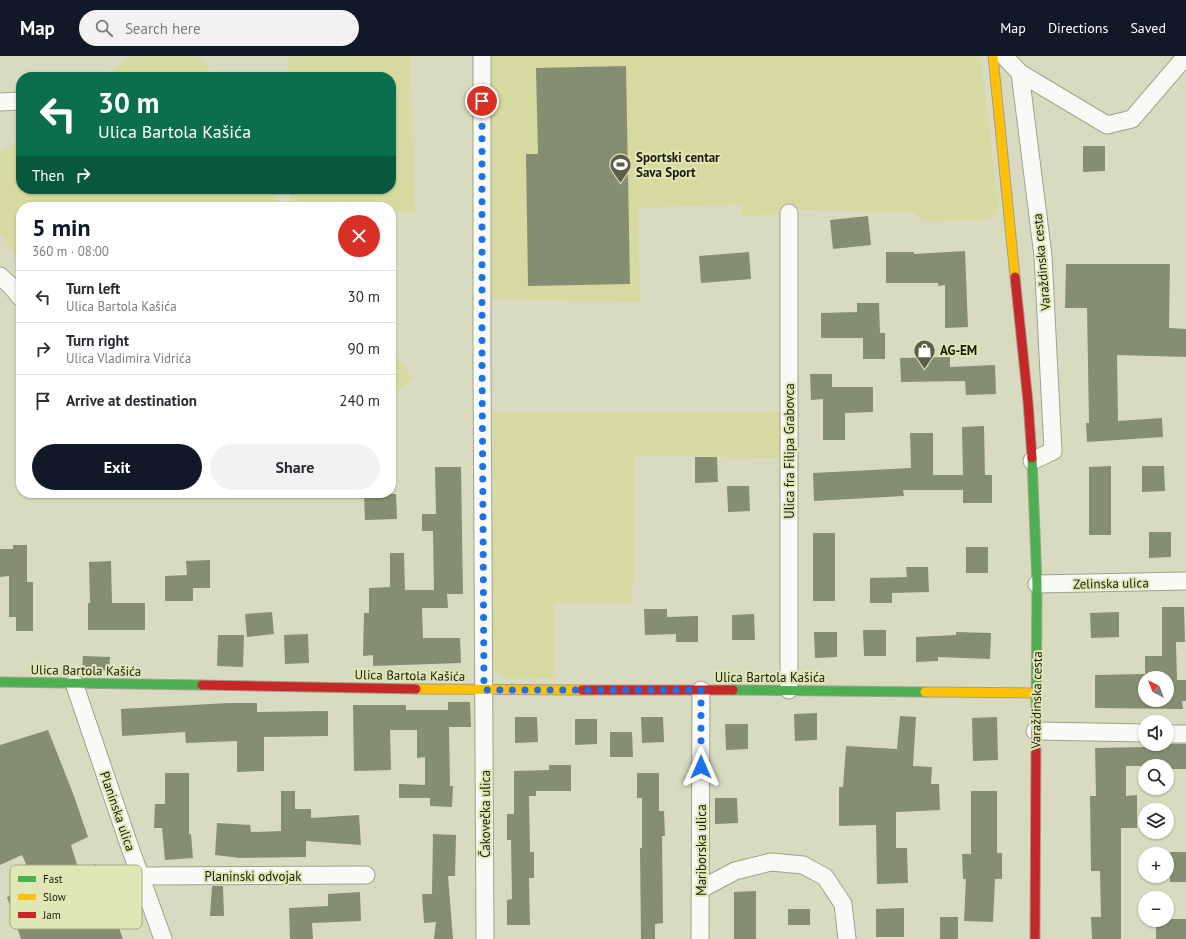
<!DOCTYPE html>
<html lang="en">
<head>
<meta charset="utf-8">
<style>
	:root { --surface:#fff; --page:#f2f2f3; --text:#2b2b33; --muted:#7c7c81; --line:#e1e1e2; --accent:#111827 }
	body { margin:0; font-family:"PT Sans",sans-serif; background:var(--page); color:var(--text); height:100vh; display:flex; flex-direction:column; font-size:15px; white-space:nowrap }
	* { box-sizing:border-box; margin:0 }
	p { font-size:13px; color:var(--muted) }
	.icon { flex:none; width:22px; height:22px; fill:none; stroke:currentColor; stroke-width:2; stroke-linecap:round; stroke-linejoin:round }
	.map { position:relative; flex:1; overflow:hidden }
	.panel { position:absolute; left:16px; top:146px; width:380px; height:296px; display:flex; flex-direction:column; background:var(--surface); border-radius:16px; box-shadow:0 1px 3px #0004 }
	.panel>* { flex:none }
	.hud { position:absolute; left:16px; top:16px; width:380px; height:122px; border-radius:16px; box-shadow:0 1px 3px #0004; background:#0b6e4f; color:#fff; overflow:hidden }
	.needle { width:26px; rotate:318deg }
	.controls { position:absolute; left:1138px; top:615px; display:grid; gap:8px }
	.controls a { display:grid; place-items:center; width:36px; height:36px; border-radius:50%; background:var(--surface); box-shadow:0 1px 3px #0004; font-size:20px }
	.pin { position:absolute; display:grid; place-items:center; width:34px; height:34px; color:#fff; margin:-17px; border:2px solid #fff; border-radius:50%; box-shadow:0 1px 4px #0007 }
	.me { position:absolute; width:44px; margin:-22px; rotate:0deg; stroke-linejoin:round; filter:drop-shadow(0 0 3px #0008) }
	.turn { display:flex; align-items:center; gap:14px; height:84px; padding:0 16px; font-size:18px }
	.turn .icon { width:52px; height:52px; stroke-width:2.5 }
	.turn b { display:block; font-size:28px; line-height:34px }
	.then { display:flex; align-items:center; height:38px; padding:0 16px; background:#0003; gap:8px; font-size:15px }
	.round { display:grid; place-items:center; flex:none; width:42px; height:42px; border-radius:21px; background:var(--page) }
	.summary { display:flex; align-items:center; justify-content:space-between; height:68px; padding:0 16px }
	h1 { font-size:24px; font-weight:700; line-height:30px; color:var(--accent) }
	.primary-button { display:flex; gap:8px; margin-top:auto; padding:8px 16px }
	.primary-button a { flex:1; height:46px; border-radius:24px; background:var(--accent); color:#fff; font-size:16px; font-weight:700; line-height:46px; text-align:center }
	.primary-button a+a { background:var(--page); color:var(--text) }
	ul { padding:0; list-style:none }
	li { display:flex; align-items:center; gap:12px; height:52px; padding:0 16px; border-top:1px solid var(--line) }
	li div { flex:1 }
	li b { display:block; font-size:15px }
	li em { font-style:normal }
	header { display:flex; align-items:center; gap:24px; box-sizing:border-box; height:56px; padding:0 20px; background:var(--accent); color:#fff }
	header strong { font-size:19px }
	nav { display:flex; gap:22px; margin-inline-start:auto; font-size:14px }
	.search { width:280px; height:36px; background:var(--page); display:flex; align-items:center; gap:10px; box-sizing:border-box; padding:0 14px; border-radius:22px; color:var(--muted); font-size:15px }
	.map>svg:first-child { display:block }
	.green { fill:#d6daa0 }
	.building { fill:#858e70; fill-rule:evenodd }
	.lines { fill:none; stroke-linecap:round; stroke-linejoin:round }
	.street-casing { stroke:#9fa18d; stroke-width:19 }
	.fast-casing { stroke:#9fa18d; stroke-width:11 }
	.slow-casing { stroke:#9fa18d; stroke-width:11 }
	.jam-casing { stroke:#9fa18d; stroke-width:11 }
	.street { stroke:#f9faf6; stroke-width:17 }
	.fast { stroke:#4caf50; stroke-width:9 }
	.slow { stroke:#ffc107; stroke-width:9 }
	.jam { stroke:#c62828; stroke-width:9 }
	.route { stroke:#1a73e8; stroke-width:7; stroke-dasharray:0 12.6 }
	.labels { text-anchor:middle; stroke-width:4; stroke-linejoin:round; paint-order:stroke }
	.poi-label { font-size:13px; font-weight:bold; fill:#191a08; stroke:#e1e6b6; text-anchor:start }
	.street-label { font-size:13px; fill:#191a08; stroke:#e1e6b6 }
	.key { fill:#e1e6b6; stroke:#a5a982; stroke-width:1 }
	.key-label { font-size:11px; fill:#191a08 }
</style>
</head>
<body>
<header>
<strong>Map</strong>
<div class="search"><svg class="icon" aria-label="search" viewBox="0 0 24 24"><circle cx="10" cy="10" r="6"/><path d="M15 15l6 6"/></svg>Search here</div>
<nav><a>Map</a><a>Directions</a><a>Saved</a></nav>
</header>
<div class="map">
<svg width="1186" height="883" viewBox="0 0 1186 883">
	<rect width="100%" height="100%" fill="#d9dbc1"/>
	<path class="green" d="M132,0h67l15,21h-110z
		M288,0h122l5,156h-24v-5h-101v-18h101v-112h-102z
		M490,0h490l18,149 -2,10 -10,5 -65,1v-3l-5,-1v-5l-133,-2v4l-41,2v-12l-104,4 2,94 -148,-3z
		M21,82v51h250l13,18h-263v58l-21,-33v-79z
		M391,293l22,30 -22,16z
		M493,356h289l-1,46 -147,-3 1,87 -3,61h-78l1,75 -49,1v-2c-7,-3 -12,-5 -13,-12z"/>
	<path class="building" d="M626,10l4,218 -102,2 -2,-132h12l-2,-86z
		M1083,90h22v25l-22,1z
		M868,160l3,29 -38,4 -3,-29z
		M965,195l3,76 -23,1v-43l-7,1v-3h-52v-31h28v2z
		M749,196l2,27 -50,4 -2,-27z
		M1066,208h104l-1,64 17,1v28l-69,-2 1,66 44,-3 1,19 -76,5 -1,-19h3l-2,-115h-22z
		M857,247h22l1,30h5v26h-22v-21h-42v-25l36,-1z
		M950,301v10l45,-2 1,29 -30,1 -1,-14 -64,1 -1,-24z
		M810,318h22v13h41v25l-28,1v27h-22v-41l-12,1z
		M984,370l1,49h7v28h-29v-13h-60l1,6 -90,5 -1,-28 98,-5 -1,-35h23v42h30l-1,-48z
		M695,401h22l1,25 -23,1z
		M1111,410v69h-22v-68z
		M1142,410h22l1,25 -23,1z
		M435,411h26l2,127h-16l1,14h-26l1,30h37l1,25 -88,3v-11l-10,1 1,-43h5v-25l21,-1v-34h14l1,37h29l-1,-59h-11v-17h14z
		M727,430h22l1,25 -22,1z
		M364,438h32l1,25 -32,1z
		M1149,476h22v25l-22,1z
		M813,477h22v68h-22z
		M13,489h14v37h6v49h-17v-14h-7v-41l-9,1v-28h13z
		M966,491h22v26h-22z
		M210,504v28h-17v13h-28v-25l22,-1 -1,-14z
		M111,505l1,42h33v27h-57v-27h2l-1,-41z
		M906,511h22l1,25 -37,1v10h-22v-25l37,-1z
		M1162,551h22l1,35h-9l1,38h9v21h-4l1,8 -88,-1v-33l50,-1v-18h17zM1145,622h22v22h-22z
		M644,553h23v8l31,-1v26h-22v-8l-31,1z
		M272,556l2,22 -27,3 -2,-23z
		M1119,556v25l-28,1 -1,-25z
		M754,558l1,26h-23v-25z
		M863,574h23v26h-22z
		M814,576h23v25l-22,1z
		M956,576l35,1 -1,26 -52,-2v4l-22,1v-25l40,-2z
		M308,578l1,29 -24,1 -1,-29z
		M218,579h26l-1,32 -26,-1z
		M83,600l27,1 -1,14 -27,-2z
		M448,646h22l1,25h-22l1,59h3l-1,21 -22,-1v-8h-31v-14l26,1v-28l-8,1v-28h-27l1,40 -37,1 -1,-66h53v5h42z
		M228,647h29v9l71,-1v25l-64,1v34l-27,1v-31l-51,2 -1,-11 -63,4 -1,-27z
		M817,657v27l-22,1 -1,-27z
		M900,660l16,1 -3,49 19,1 -1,17h8l1,26 -44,2v36h11l1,35 -31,1 -1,-59 -37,1v-39h4l3,-41 51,3z
		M515,661h22l1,25 -23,1z
		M641,661h22l1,25 -22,1z
		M997,661l1,43 -25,1 -1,-43z
		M575,663h22v25l-22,1z
		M725,668h23v25l-22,1z
		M48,674l26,66 14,41 -17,8 8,26 17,-7 27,75h-102l-14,-42 23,-9 -2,-4 6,-2 -12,-27 -22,10v-120z
		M610,676h22l1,25h-23z
		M1146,688h40v25h-19v-3h-41v30l11,-1v33h-16v111h-29l-1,-22h10l-1,-46h-9l-1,-75h6l-1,-48 51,-1z
		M549,709h22v26h-35v5h-7l1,56h4v26h-5l1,47h-23v-25l5,-1 -1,-59h-4v-26h7v-43l35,-1z
		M165,717h24v61h2l2,24 -28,2 -3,-32h-8l1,-24h10z
		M637,717h22v38h5l1,25h-3l1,87 -8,1v15h-14l-1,-91h2v-50h-5z
		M281,735h14v18h16v9l48,-3 2,30 -55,-4v16l-66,1 -25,-3 2,-32 33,2 1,7 30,-1z
		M971,735h26v62h5v26h-7l-2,43 -29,-1 2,-42h-3l-1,-25h9z
		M715,742h22l1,25 -23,1z
		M433,778l23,1 -1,41h-7l5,63h-19l2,-17 -12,1 -2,-29h10z
		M1170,796h16v30h-16z
		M212,830h11l1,30h-14z
		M756,835v48h-22v-47z
		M360,836l1,29 -49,2 1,16h-23l-1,-31 39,-2v-12z
		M904,852v29h-28v-28z
		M788,853h22v16h-22z
		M940,861h18v22h-18z
		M1167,863h19v20h-30v-19z"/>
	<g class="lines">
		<defs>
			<path id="street" d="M482,0v304l3,579
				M1004,0l16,17 23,183 10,195 -21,10
				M1020,17l87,52 25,-6 54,-63
				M0,46l21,-1
				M0,220l11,10 10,12
				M1037,528l149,-3
				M74,627l54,159 35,97
				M789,634v-477
				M1035,675l110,2
				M1167,678h19
				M140,820l226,-1
				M701,833l34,-18 36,-9 32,3 22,12 18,27 4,35
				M700,883l1,-249"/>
			<path id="fast" d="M1032,402l5,126 -1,148
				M0,626l202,3
				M733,634l192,2"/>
			<path id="slow" d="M993,0l22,221
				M416,633l166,1
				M925,636l111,1"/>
			<path id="jam" d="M1015,221l13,125 4,56
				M202,629l214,4
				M582,634h151
				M1035,883l1,-207"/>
		</defs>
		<use href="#street" class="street-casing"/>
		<use href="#fast" class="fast-casing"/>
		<use href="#slow" class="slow-casing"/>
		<use href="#jam" class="jam-casing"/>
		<use href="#street" class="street"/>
		<use href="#fast" class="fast"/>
		<use href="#slow" class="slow"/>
		<use href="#jam" class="jam"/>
	</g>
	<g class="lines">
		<path class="route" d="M482,45v259l2,330h217v77"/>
	</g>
	<defs>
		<symbol id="stadium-pin" viewBox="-11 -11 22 30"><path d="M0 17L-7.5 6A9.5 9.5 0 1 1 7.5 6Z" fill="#5c5e49" stroke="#e1e6b6"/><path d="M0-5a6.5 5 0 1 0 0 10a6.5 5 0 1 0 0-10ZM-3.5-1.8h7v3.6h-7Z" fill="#fff"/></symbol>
		<symbol id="shop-pin" viewBox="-11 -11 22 30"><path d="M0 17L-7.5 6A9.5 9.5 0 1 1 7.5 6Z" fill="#5c5e49" stroke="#e1e6b6"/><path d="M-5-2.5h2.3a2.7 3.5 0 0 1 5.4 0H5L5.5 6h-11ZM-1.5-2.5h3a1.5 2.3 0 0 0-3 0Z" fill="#fff"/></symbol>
	</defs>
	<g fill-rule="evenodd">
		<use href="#stadium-pin" x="608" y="96" width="25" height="34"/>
		<use href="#shop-pin" x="912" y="282" width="25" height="34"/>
	</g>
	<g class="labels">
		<g class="poi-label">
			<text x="636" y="106">Sportski centar<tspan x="636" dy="15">Sava Sport</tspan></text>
			<text x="940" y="299">AG-EM</text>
		</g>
		<g class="street-label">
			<text transform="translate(1041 206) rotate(-95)" y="5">Varaždinska cesta</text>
			<text transform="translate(789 395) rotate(-90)" y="5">Ulica fra Filipa Grabovca</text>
			<text transform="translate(1111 527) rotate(-1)" y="5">Zelinska ulica</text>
			<text transform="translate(86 614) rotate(1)" y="5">Ulica Bartola Kašića</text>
			<text transform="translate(410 619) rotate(1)" y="5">Ulica Bartola Kašića</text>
			<text x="770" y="626">Ulica Bartola Kašića</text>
			<text transform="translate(1036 644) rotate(-89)" y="5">Varaždinska cesta</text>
			<text transform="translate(118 755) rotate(71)" y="5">Planinska ulica</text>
			<text transform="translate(485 758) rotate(-90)" y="5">Čakovečka ulica</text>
			<text transform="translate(701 794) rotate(-90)" y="5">Mariborska ulica</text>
			<text x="253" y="825">Planinski odvojak</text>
		</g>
	</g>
	<rect x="10" y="809" width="132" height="64" rx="6" class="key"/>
	<rect x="18" y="820" width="18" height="6" fill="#4caf50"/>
	<rect x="18" y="838" width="18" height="6" fill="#ffc107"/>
	<rect x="18" y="856" width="18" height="6" fill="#c62828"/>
	<g class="key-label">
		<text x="43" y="827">Fast</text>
		<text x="43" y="845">Slow</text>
		<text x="43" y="863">Jam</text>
	</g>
</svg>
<div class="controls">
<a><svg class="needle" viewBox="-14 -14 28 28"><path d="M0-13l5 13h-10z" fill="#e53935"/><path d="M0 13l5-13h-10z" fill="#7c7c81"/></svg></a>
<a><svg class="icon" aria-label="sound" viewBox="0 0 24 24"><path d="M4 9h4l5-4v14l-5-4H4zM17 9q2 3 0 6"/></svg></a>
<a><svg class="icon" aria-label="search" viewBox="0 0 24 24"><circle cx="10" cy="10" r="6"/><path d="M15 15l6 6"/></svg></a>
<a><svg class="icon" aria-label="layers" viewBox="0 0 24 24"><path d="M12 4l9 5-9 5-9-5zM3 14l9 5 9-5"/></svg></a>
<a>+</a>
<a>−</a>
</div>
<div class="pin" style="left:482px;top:45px;background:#d93025"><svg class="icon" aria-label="arrive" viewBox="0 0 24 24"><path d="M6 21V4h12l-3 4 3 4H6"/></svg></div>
<svg class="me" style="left:701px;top:711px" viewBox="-20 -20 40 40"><path d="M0-17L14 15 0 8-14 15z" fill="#1a73e8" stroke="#fff" stroke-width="4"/></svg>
<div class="hud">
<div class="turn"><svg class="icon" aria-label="left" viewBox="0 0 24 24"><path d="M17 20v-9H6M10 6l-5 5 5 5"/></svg><div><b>30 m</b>Ulica Bartola Kašića</div></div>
<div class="then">Then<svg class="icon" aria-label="right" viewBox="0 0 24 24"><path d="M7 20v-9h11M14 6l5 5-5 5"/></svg></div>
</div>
<section class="panel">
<div class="summary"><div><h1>5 min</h1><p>360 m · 08:00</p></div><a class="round" style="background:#d93025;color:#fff"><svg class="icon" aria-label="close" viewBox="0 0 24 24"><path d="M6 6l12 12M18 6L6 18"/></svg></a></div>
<ul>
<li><svg class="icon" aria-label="left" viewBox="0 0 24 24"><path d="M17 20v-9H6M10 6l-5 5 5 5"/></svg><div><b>Turn left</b><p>Ulica Bartola Kašića</p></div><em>30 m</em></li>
<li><svg class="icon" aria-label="right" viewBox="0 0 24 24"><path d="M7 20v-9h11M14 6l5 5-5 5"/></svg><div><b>Turn right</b><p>Ulica Vladimira Vidrića</p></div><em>90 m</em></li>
<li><svg class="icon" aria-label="arrive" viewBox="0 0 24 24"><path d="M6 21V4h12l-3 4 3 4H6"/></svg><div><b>Arrive at destination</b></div><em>240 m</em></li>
</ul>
<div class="primary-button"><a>Exit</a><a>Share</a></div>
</section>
</div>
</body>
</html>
